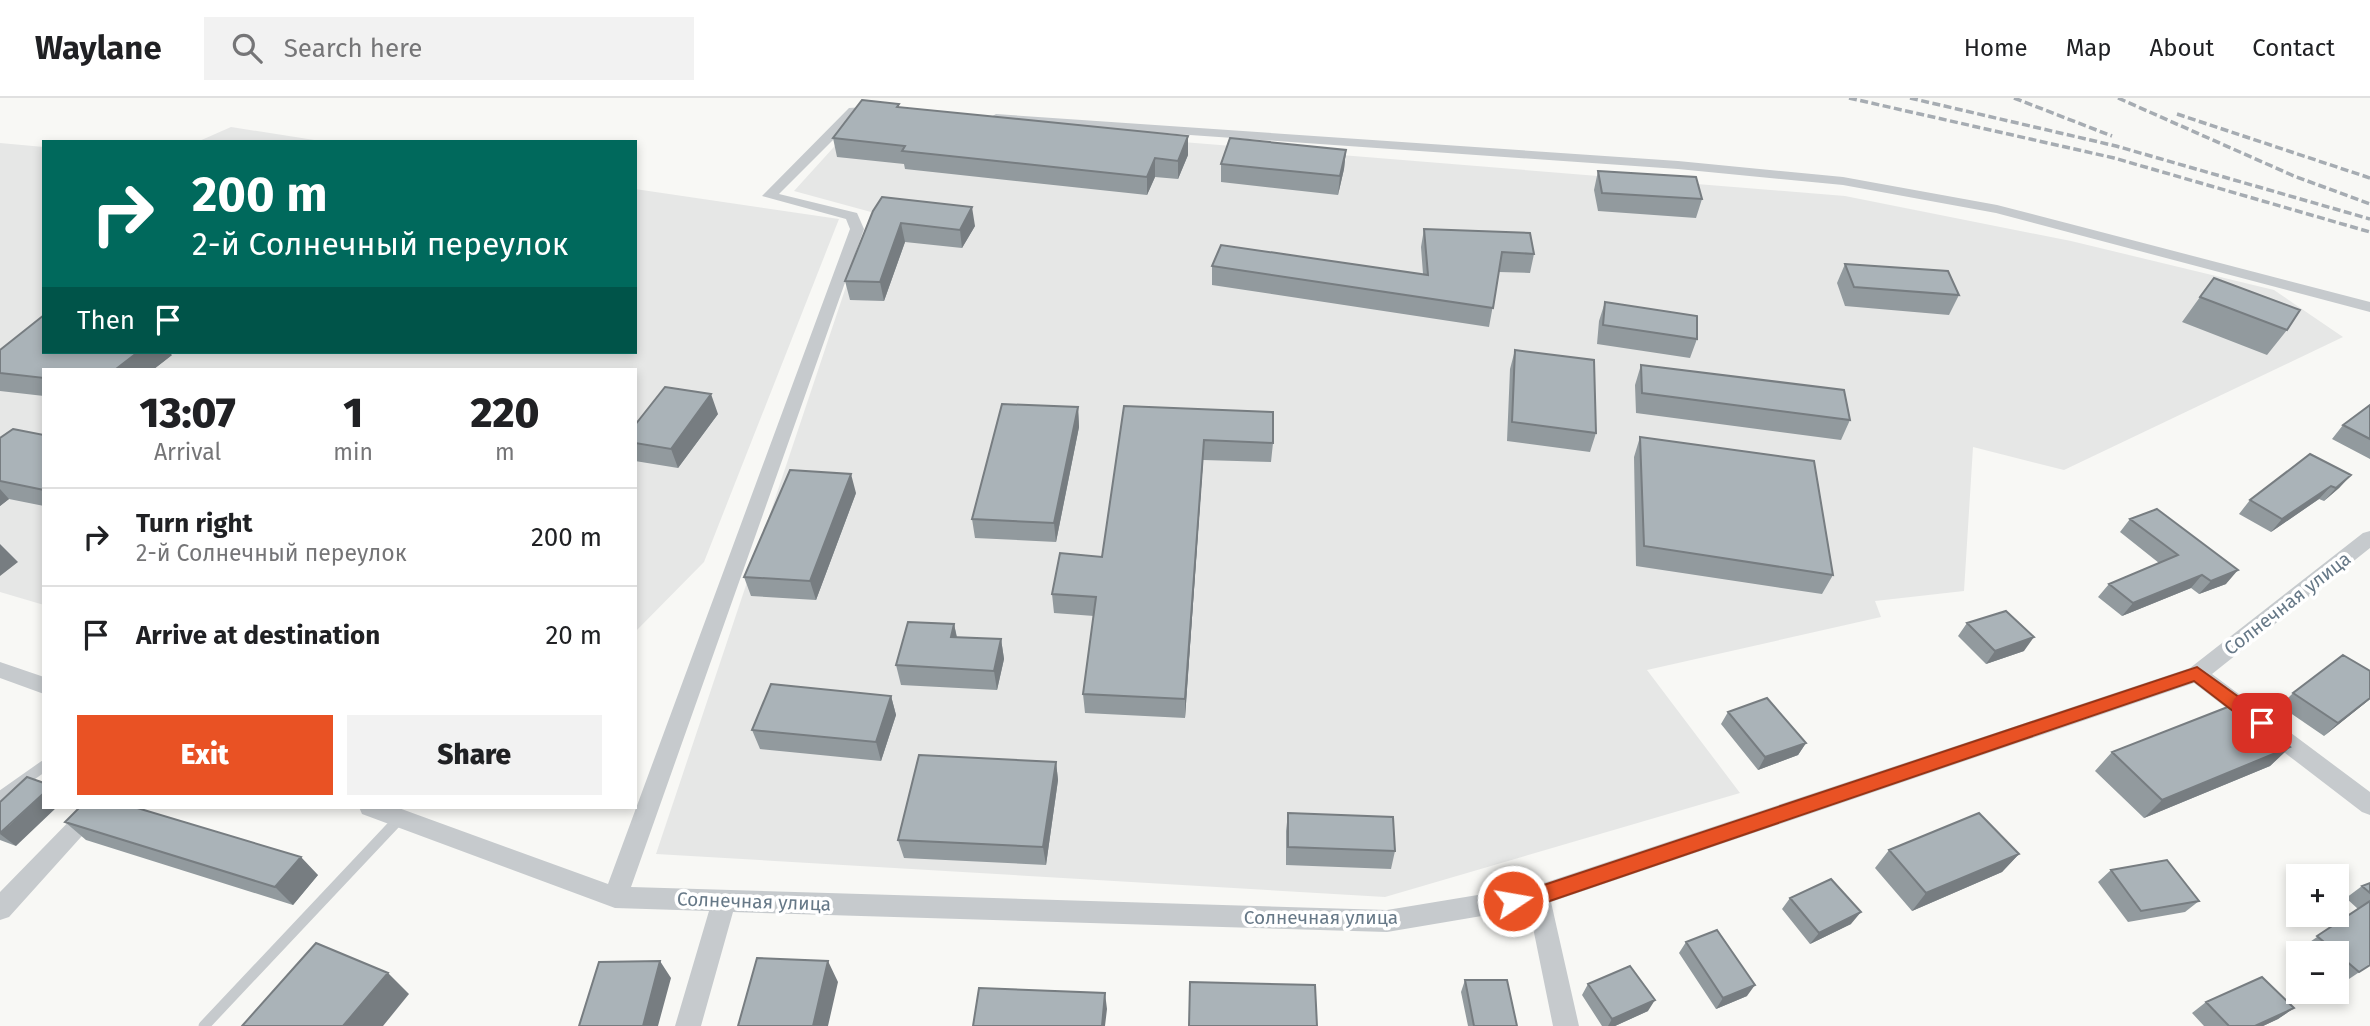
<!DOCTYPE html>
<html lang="en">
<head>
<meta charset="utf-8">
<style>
	:root { --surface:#fff; --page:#f2f2f2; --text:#202124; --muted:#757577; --line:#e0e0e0; --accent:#e95224 }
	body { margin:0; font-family:"Fira Sans",sans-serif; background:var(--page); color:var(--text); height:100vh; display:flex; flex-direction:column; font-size:26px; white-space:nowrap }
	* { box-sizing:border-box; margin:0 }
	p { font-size:23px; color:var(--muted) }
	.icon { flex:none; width:38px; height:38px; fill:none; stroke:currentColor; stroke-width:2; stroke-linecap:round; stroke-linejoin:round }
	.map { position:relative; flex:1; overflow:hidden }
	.sheet { position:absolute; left:42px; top:270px; width:595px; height:441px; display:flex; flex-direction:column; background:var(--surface); border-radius:0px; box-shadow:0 4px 10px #0003 }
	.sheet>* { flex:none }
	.top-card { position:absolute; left:42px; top:42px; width:595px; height:214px; border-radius:0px; box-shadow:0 4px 10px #0003; background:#00695c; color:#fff; overflow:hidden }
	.tools { position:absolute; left:2286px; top:766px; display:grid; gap:14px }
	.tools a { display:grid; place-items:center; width:63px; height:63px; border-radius:0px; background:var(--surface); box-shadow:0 4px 10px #0003; font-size:35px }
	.pin { position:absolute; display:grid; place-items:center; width:60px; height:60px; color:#fff; margin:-30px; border-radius:14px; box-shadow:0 4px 10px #0006 }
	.me { position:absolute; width:77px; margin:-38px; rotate:78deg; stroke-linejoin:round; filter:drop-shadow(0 0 5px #0008) }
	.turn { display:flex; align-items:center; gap:24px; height:147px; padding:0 35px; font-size:32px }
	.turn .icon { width:91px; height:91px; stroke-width:2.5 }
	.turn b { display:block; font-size:49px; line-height:60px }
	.then { display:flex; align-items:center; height:66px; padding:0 35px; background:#0003; gap:14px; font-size:26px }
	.eta { display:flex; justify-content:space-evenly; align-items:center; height:119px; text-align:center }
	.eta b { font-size:42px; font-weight:800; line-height:49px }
	.action { display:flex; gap:14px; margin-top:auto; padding:14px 35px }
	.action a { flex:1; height:80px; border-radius:0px; background:var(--accent); color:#fff; font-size:28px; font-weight:800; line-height:80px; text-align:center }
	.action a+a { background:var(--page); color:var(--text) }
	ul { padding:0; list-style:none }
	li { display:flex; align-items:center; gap:21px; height:98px; padding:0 35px; border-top:2px solid var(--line) }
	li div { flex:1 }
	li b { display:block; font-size:26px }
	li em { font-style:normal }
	header { display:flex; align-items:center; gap:42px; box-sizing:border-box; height:98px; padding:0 35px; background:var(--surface); border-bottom:2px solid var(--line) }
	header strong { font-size:33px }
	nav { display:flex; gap:38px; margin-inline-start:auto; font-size:24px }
	.search { width:490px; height:63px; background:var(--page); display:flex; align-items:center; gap:18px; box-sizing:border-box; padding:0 24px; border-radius:0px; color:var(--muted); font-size:26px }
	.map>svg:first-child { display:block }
	.built { fill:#e6e7e6 }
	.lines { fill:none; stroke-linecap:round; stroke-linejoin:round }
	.service { stroke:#c6cacd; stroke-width:11 }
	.minor { fill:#c6cacd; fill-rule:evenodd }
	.rail { stroke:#a6acb2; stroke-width:3.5; stroke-dasharray:8 3.5; stroke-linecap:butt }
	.wall { fill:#929a9e }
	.shaded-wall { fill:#777d81 }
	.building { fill:#aab3b8; stroke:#777d81; stroke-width:2 }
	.route { fill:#e95224; stroke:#973517; stroke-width:2 }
	.labels { text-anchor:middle; stroke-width:7; stroke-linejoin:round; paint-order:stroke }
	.street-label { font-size:19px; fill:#667887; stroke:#fff }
</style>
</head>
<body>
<header>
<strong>Waylane</strong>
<div class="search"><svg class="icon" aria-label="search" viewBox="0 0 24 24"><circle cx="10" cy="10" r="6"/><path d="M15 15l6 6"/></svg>Search here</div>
<nav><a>Home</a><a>Map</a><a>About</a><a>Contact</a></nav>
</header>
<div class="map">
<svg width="2370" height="928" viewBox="0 0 2370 928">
	<rect width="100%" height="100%" fill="#f8f8f5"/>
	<path class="built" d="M862,18l983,80 226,45 203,49 69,47 -279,133 -91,-23 -9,144 -89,10 6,16 -234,53 93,123 -355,104 -729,-43 215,-642 -77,-21z
		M231,29l96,15h-130z
		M0,45l44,4v205h591v-163l204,30 -135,343 -69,70v-263h-591v236l-44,-13z"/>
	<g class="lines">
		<path class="service" d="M0,699l44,-31
			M204,928l196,-208"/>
		<path class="minor" d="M879,8l6,4 -1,3 -26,2 -79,79 78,19 7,16 -233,658 756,23 151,-25 652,-217 173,-135 7,-2v17l-158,126 158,118v23l-8,-3 -168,-129 -643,219 28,124h-26l-24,-118 -142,24 -654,-20 -32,114h-26l34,-115 -94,-3 -253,-94 -3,-7h37l212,77 242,-655 -4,-10 -84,-23 87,-88z
			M996,16l682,47 165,16 154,28 373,97v10l-374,-99 -153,-28 -165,-16 -687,-48 -2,-3z
			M0,564l44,15v17l-44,-16z
			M83,709h25l-99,110 -9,3v-28z"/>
		<path class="rail" d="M1849,0l265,60 256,74
			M1910,0l206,48 254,73
			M2014,0l98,38
			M2118,0l176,78 76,28
			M2177,16l193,64"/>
	</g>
	<path class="wall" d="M899,6v3l289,48 -10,24 -23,-2 -8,18 -242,-26 -1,-5 -67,-7 -4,-19z
		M1346,52l-2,19 -6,26 -117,-13v-18z
		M1598,73l104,28 -6,19 -98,-7 -4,-21z
		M873,113l102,15 -13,22 -57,-6 -21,59 -34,-1 -5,-19z
		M1424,131l110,25 -4,19 -31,-1 -10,55 -277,-42v-19l211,8 -2,-27z
		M1845,166l114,31 -10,20 -104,-9 -8,-23z
		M2200,199l87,33 -20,25 -85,-33z
		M1605,204l92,37 -7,19 -93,-14 2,-23z
		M0,252l172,5 -18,14h-110v27l-44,-5z
		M1515,252l81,83 -6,19 -83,-11 3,-72z
		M1641,267l209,55 -9,20 -205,-27 -1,-28z
		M2370,307v54l-38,-20 11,-14z
		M1124,308l149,37 -2,19 -68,-2 -18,258 -100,-5 -2,-19 11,-78 -40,-3 -2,-19 50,-37z
		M1078,309l1,20 -23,115 -81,-4 -3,-19z
		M718,316l-40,54 -43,-7v-36z
		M44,337v71l-35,-7 -9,7v-68z
		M1640,339l193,138 -11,19 -186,-28 -2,-109z
		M2351,377l-12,13 -15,13 -5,-2 -48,33 -32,-18 11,-14z
		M856,395l-40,107 -65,-4 -7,-19z
		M2130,421l96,65 -27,10 -8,-6 -69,28 -24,-19 11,-13 50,-21 -39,-31z
		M1967,525l57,28 -38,13 -28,-28z
		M954,526l3,13 44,2 3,20 -7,31 -96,-5 -5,-20z
		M2370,573v28l-46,37 -44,-30 13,-13z
		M891,598l5,19 -15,46 -121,-12 -8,-19z
		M1728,614l78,31 -8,12 -40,15 -37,-46z
		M2290,649l-20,19 -126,52 -49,-47 17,-19z
		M1056,664l2,18 -12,85 -142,-7 -6,-18z
		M0,704l16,44 -16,-6z
		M1288,715l107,38 -4,18 -105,-4v-34z
		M65,724l253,53 -25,30 -207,-65z
		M1889,752l130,4 -17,18 -90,39 -37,-43z
		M2111,772l88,31 -14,11 -57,10 -30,-40z
		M2370,785v82l-27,18 -7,-5v-24h-28l-7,-6 57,-39 -12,-11 16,-12z
		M1790,800l61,26 -41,20 -28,-35z
		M1686,844l61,54 -31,13 -37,-56z
		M1465,882l52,46h-49l-7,-34z
		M1588,886l60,27 -33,15h-13l-20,-31z
		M2206,904l88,6 -16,11 -15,7h-59l-12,-13z"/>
	<path class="shaded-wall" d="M1188,38v19l-10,24v-18z
		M1346,52l-2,19 -6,26 2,-19z
		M1155,60v19l-8,18v-18z
		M972,109l3,19 -13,22 -2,-18z
		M901,125l4,19 -21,59 -4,-19z
		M138,254h31l3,3 -18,14h-38z
		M711,296l7,20 -40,54 -7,-19z
		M1078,309l1,20 -23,115 -2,-19z
		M1204,342l-1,20 -18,258v-19z
		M851,376l5,19 -40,107 -6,-19z
		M2351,377l-12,13 -15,13 12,-13z
		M2331,388l-12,13 -48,33 11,-13z
		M0,391l9,10 -9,7z
		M0,446l18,18 -18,14z
		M2238,472l-12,14 -27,10 12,-13z
		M2202,477l-11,13 -69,28 11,-13z
		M954,526l4,20 -7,-7z
		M2034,539l-10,14 -38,13 9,-13z
		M1001,541l3,20 -7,31 -3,-19z
		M891,598l5,19 -15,46 -5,-19z
		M2370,600v1l-46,37 14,-13z
		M1806,645l-8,12 -40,15 7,-13z
		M2290,649l-20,19 -126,52 18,-18z
		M1056,664l2,18 -12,85 -3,-18z
		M44,695v14h13l-41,39 -16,-12z
		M2019,756l-17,18 -90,39 14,-18z
		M301,759l17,18 -25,30 -18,-18z
		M1861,814l-10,12 -41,20 9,-11z
		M660,863l11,17 -13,48h-15z
		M828,863l10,21 -10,44h-15z
		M388,875l21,21 -26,32h-40z
		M1755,887l-8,11 -31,13 7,-11z
		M1105,895l2,16 -2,17h-3z
		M1655,902l-7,11 -33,15h-7l4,-7z
		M2294,910l-16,11 -15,7h-8z"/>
	<path class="building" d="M862,2l37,4 -2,3 291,29 -10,25 -23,-3 -8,19 -245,-26 3,-5 -72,-8z
		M1230,40l116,12 -6,26 -119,-12z
		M1598,73l98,6 6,22 -100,-6z
		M882,99l90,10 -12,23 -59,-7 -21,59 -35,-1 28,-70z
		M1424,131l106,4 4,21 -32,-2 -9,56 -281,-42 9,-21 207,30z
		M1845,166l103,7 11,24 -105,-8z
		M2214,180l86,32 -13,20 -87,-33z
		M1605,204l92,14v23l-94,-14z
		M44,217v37h94l-22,17h-72v9l-44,-5v-23z
		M1515,252l79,10 2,73 -84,-11z
		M1641,267l203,25 6,30 -208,-27z
		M665,289l46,7 -40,55 -36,-6v-18z
		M1002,306l76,3 -24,116 -82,-4z
		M2370,307v34l-27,-14z
		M1124,308l149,6v31l-69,-3 -19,259 -102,-5 13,-97 -44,-3 8,-41 42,4z
		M13,331l31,6v55l-44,-9v-43z
		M1640,339l174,24 19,114 -189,-29z
		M2310,356l41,21 -15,13 -5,-2 -49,33 -32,-19z
		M790,372l61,4 -41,107 -66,-4z
		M2157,411l81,61 -27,11 -9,-6 -69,28 -24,-19 69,-29 -48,-36z
		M2006,513l28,26 -39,14 -28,-28z
		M908,524l46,2 -3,13 50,2 -7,32 -98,-6z
		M2343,557l27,16v27l-32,25 -45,-30z
		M771,586l120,12 -15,46 -124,-12z
		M1767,600l39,45 -41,14 -37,-45z
		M2238,605l52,44 -128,53 -50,-48z
		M919,657l137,7 -13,85 -145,-7z
		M27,679l17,6v10l-44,40v-31z
		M80,709h54l167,50 -26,30 -210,-65z
		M1288,715l105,4 2,34 -107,-4z
		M1979,715l40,41 -93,39 -37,-43z
		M2167,762l32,41 -58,10 -30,-41z
		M1831,781l30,33 -42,21 -29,-35z
		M2370,785v10l-8,-7z
		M2370,803v64l-11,7 -42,-36z
		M1717,832l38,55 -32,13 -37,-56z
		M316,845l72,30 -45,53h-101z
		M757,860l71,3 -15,65h-75z
		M660,863l-17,65h-64l20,-64z
		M1630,868l25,34 -43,19 -24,-35z
		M2262,879l32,31 -39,18h-26l-23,-24z
		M1465,882h42l10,46h-43z
		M1190,884l125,3 2,41h-128z
		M979,890l126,5 -3,33h-129z"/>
	<path class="route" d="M2197,569l71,51 3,5 -3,5h-13l-61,-47 -656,224 -25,5 -7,-3 -3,-6 3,-7 32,-7z"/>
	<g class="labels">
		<g class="street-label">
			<text transform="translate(2287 505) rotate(-38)" y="7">Солнечная улица</text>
			<text transform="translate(754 803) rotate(2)" y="7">Солнечная улица</text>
			<text x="1321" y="826">Солнечная улица</text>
		</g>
	</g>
</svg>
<div class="tools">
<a>+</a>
<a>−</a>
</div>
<div class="pin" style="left:2262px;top:625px;background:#d93025"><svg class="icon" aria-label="arrive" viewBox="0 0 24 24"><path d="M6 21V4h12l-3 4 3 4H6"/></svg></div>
<svg class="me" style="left:1513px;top:803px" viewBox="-20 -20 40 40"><circle r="17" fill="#e95224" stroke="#fff" stroke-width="3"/><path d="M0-11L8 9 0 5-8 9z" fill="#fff"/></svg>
<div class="top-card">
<div class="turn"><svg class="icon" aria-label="right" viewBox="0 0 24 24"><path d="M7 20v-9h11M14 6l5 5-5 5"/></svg><div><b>200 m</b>2-й Солнечный переулок</div></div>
<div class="then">Then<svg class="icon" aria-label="arrive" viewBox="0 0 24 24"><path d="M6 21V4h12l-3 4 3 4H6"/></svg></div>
</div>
<section class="sheet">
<div class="eta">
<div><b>13:07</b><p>Arrival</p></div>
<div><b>1</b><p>min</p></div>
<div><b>220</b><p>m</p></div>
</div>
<ul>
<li><svg class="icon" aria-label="right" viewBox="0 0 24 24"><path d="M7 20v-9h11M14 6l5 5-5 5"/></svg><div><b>Turn right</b><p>2-й Солнечный переулок</p></div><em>200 m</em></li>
<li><svg class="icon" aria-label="arrive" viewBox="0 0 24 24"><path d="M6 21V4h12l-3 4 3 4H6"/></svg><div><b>Arrive at destination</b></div><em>20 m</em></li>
</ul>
<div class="action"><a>Exit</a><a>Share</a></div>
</section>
</div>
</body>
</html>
